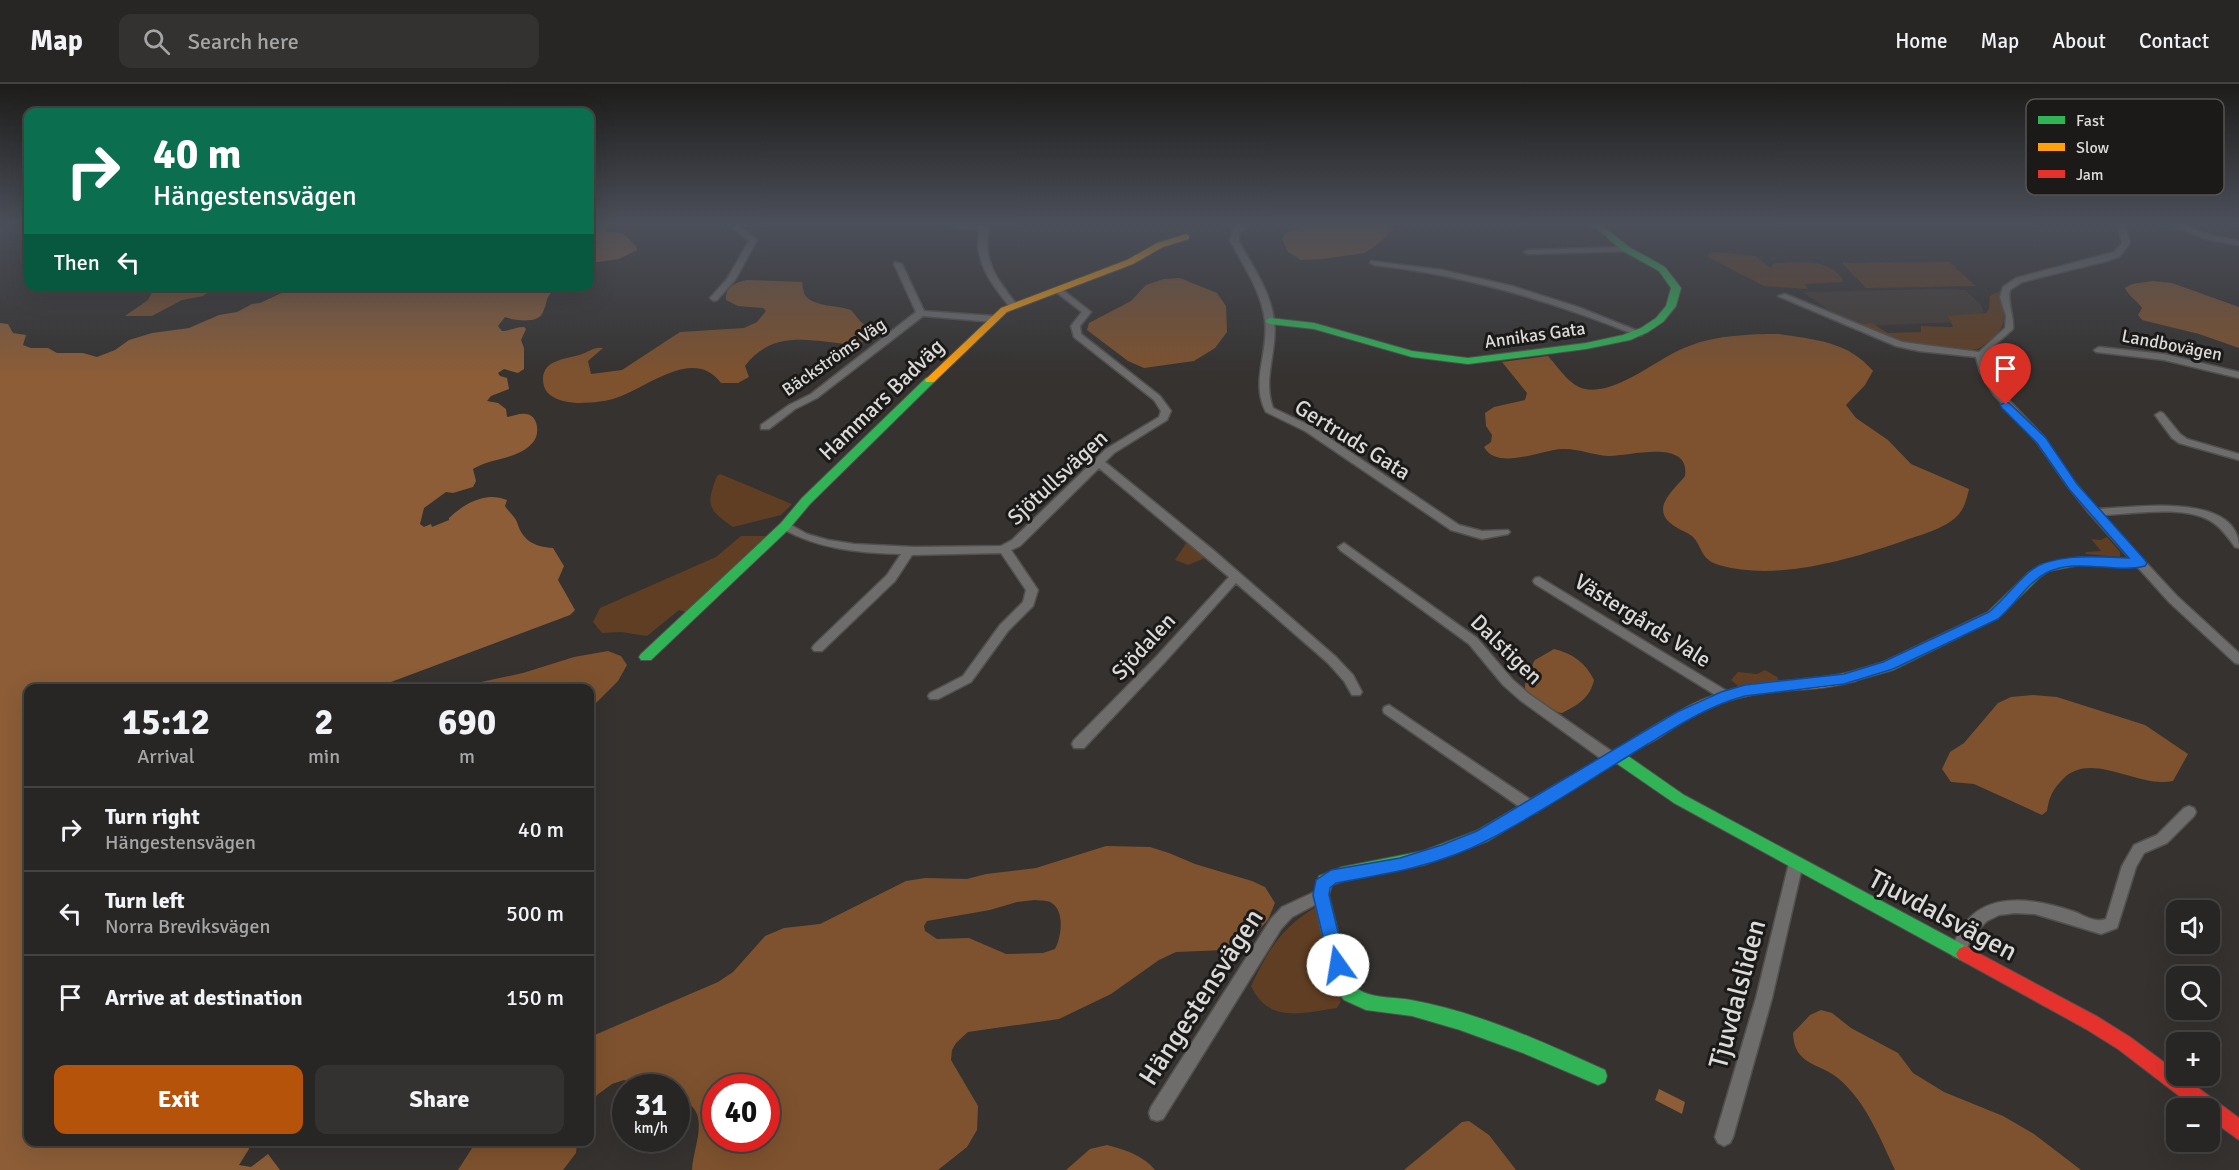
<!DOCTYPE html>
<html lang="en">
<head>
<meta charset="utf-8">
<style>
	:root { --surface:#282624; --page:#343231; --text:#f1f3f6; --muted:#a5a5a6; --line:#444341; --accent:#b45309 }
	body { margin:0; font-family:Signika,sans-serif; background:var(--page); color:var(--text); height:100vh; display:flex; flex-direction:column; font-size:22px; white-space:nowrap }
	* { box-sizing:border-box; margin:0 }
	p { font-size:20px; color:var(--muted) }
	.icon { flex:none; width:33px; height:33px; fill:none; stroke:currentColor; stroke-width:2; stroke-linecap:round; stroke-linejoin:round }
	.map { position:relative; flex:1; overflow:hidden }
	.details { position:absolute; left:24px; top:600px; width:570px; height:462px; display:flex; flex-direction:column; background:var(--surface); border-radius:12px; box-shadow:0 6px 24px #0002,0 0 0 2px var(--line) }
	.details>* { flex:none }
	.top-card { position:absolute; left:24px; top:24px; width:570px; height:183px; border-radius:12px; box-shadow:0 6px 24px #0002,0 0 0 2px var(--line); background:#0b6e4f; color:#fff; overflow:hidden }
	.buttons { position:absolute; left:2166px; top:816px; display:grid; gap:12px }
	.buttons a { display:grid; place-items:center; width:54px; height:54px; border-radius:12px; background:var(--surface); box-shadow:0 6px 24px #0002,0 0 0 2px var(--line); font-size:30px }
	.speed { position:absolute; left:612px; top:990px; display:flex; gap:12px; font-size:30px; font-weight:700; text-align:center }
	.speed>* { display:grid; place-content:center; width:78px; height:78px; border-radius:50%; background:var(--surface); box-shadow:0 6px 24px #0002,0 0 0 2px var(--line); line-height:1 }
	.speed small { font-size:15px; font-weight:400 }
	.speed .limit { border:9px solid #d22; background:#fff; color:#111 }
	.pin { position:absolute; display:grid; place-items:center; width:51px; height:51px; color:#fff; margin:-62px -26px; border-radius:50% 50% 50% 0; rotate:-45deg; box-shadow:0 0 6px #0007 }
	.pin .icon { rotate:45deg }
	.me { position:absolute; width:66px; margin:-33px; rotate:347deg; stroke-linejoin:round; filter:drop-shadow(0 0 4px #0008) }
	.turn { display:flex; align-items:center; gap:21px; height:126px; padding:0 30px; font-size:27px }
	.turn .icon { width:78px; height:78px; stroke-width:2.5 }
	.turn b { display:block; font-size:42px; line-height:51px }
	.then { display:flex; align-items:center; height:57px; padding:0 30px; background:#0003; gap:12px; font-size:22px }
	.eta { display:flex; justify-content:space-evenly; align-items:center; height:102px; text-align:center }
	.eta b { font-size:36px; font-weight:800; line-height:42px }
	.cta { display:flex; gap:12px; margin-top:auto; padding:12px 30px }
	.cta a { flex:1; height:69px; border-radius:12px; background:var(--accent); color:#fff; font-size:24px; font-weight:800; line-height:69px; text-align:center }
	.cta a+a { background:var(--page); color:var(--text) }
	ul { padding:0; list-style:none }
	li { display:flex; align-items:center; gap:18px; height:84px; padding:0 30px; border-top:2px solid var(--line) }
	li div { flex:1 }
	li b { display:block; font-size:22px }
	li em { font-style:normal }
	header { display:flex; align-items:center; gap:36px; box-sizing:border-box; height:84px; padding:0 30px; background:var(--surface); border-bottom:2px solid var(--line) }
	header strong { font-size:28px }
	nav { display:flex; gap:33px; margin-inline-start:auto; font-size:21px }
	.search { width:420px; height:54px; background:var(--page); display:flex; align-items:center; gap:15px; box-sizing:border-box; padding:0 21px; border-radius:12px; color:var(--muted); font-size:22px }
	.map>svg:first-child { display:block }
	.built { fill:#433b35 }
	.green { fill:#603e23 }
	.forest { fill:#7e522e; fill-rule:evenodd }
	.water { fill:#8c5d37 }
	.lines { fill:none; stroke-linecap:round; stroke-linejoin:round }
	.street-casing { stroke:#52504e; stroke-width:3 }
	.fast-casing { stroke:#52504e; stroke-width:2 }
	.slow-casing { stroke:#52504e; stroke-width:2 }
	.jam-casing { stroke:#52504e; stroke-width:2 }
	.street { fill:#6e6d6c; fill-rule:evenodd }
	.fast { fill:#30b455; fill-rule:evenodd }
	.slow { fill:#ff9f0a; fill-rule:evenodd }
	.jam { fill:#e5322d; fill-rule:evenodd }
	.route { fill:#1a73e8; stroke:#114b97; stroke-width:1.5 }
	.labels { text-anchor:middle; stroke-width:6; stroke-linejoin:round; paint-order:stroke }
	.far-street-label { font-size:18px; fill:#dcdad8; stroke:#1c1a19 }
	.street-label { font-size:22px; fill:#dcdad8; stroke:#1c1a19 }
	.near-street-label { font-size:27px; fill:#dcdad8; stroke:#1c1a19 }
	.key { fill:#1c1a19; stroke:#565452; stroke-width:1.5 }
	.key-label { font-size:16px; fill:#dcdad8 }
</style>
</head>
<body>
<header>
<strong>Map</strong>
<div class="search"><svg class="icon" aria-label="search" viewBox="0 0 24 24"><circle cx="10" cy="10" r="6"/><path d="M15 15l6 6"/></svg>Search here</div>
<nav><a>Home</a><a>Map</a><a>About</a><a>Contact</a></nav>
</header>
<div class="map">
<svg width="2239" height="1086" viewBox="0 0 2239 1086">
	<rect width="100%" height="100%" fill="#353230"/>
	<path class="built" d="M1943,205l22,1 15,14 4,8 -26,10 -97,4 -25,-11 -33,-23z"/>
	<path class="green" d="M1714,168l41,4 16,12 3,-5c25,0 54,-6 69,17l-1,2 -38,2 4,5 -44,-3 -56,-29v-3z
		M1949,178l27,24 -110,2 -24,-25z
		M2000,207c-3,9 3,14 4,24 1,16 -13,26 -26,34 -9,2 -18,-1 -27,-2 -29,-1 -67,-1 -89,-23l10,-1 16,10 33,-1v-6l32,1 -5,-11 38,-3 3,-4 1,-13z
		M720,390l72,30 -11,11 -48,12c-26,-18 -27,-22 -16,-51z
		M741,452h28l-80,77 -10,-3 -32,26 -26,-4 -19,1 -9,-11 7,-14 116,-51z
		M2107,453l13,15v5l-35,-3 1,-2 15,-1 -10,-12 10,1z
		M1187,458v1l18,15 -17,7 -13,-5z
		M1765,586l12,7 2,4 -40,6 -8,-7 7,-8 19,2z
		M1319,821l22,96 -4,7c-35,5 -68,16 -86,-22 18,-38 31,-59 68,-81z"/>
	<path class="forest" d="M1316,138h66l10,3 2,4 -17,16 -13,8 -42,6 -21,1 -13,-8 -6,-13 3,-6z
		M1180,194l37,15 9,13 1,26 -12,16 -21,13 -50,7 -16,-7 -41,-31 2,-7 42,-22 15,-16 18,-6z
		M747,196l55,2c1,4 1,9 3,13 8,12 33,10 46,15l9,11 14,12c-17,32 -89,-22 -129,33l4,11 -11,6h-17c-28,-38 -76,7 -108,16 -11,3 -25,4 -37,4 -10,-1 -22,-3 -29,-11 -3,-4 -4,-8 -4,-13 0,-20 25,-20 39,-25 9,-3 12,-7 21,-6l-15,13 3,13 31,-4 58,-38 64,-4 13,-6 9,-11 -3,-3 -25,-2 -12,-6c-1,-13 10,-18 21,-20z
		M2152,197l20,2 67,24v41l-40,-14 -57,-14 -4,-5 4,-7c-5,-8 -13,-11 -17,-20l7,-4z
		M155,203v-1l61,1 -13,9 -21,4 -30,16h-27l23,-16z
		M1779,250c36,6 69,7 94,37l-8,14 -19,20 10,13 32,22 23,24 58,25c-2,8 -4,18 -10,25 -12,14 -36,20 -53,26 -55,19 -129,42 -187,25 -20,-6 -16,-19 -27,-29 -7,-5 -17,-8 -23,-14 -17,-16 7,-34 16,-46 6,-39 -59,-19 -77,-20 -15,-1 -31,-8 -46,-7 -21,1 -65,22 -78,-2l7,-5 1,-7 -6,-9 -1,-13 9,-6 31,-7 2,-7 -25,-31 46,-6c10,11 22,30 37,33 33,6 73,-32 104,-43 28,-11 61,-12 90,-12z
		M1554,565c18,4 32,14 40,31 -4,18 -16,25 -32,33 -8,-1 -38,-17 -37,-27 0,-4 7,-22 10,-26z
		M608,567l13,5 6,9 -9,16 -28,28v-21h-137l70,-15 51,-16z
		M2033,611l24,2 88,28 43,29 -15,27c-35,8 -81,-31 -110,-2 -10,10 -14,18 -16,32l-5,4 -68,-31 -23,-2 -9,-13 8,-17 14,-9 34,-40 13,-6z
		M1106,762l44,1 19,6 26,11 57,17 13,6 10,16 -7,17 -16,17 -12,7 -15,6 -49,2 -17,8 -48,34 -52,25 -91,13 -12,11 -4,7 -1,10 27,46 -1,24 -10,17 -29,23h-246c1,-25 22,-62 -15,-71l-1,-11 -32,-1 -20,-7 -12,4 -15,11 -7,12v-70l128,-55 15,-10 32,-36 19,-8 36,-4 86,-43 19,-3 42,1 19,-5 50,-6zM1035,816c4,1 11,0 15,2 16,8 11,36 5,47l-12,4 -37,1 -37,-16 -32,1 -12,-8 -1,-5 3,-5 63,-11 27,-8zM716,1004h50v50h-50z
		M1821,926l11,3 19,15 47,25 15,20 31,19 59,24 31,18 47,36h-186c-15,-32 -29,-68 -56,-91 -20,-17 -45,-13 -46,-46l17,-18z
		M1469,1037l20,14 27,35h-112l58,-48z
		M476,1058h101l-1,11 -13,17h-105z
		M1107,1061c17,4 37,11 48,25h-89l24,-21z"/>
	<path class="water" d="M590,138h25v2l-11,3 3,5 16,1 13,13 1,4 -18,9 -29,4z
		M290,203h268c-15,11 -9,14 -16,27 -6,10 -29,6 -37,3l-7,9 4,5c8,0 13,-4 22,-4l2,2 -5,11 3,8v21l-6,4 -14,-4 -6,4 2,3 7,2 2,11 -18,7 -4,5 11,2 8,6 1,8c6,-1 13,-4 19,-3 12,1 14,19 8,27 -14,19 -42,16 -61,28l3,12 -3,6 -20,6 -7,-1 -22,16 -4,16 4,3 7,-3 1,3 17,-7v-2c16,-15 37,-27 58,-18l-2,6c3,5 10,11 12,16 5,18 17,25 36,26l11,18 -6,14 17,30 -5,5 -195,73h-347v454h220l1,7 -10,16 12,2 17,-13 12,16h-280v-847l8,1 5,9 13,2 -3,10 8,3h17l9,5h26l14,4 18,-7 14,-10 23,-7 37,-5 30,-13 18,-3 15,-8 8,-1 30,-14z
		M1659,1005l26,13 -3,12 -27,-14z"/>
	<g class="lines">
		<defs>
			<path id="street" d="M725,138h9l23,18 -22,40 -18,20 -3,1 -4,-3 17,-19 22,-38z
				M938,138l43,3 1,-3h8c-9,38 5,54 27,83l-1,2h-6c-18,-22 -38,-47 -30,-78h-20z
				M1244,138h9l-13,10 -2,8c14,25 33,52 36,81 4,30 -12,57 -1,87l40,19 146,98 23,6 26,-1 2,2 -2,2 -26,5 -31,-9 -146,-99 -39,-19c-16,-30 3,-60 -1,-91 -3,-29 -22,-56 -35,-81l3,-11z
				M2117,138h8l5,21 -10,13 -13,5 -85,21 -12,8c-3,12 4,25 3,39l-25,22 -3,8 4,13 12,20 43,45 29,43 24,29c36,-1 142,-18 142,39l-4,-1c-7,-10 -15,-21 -26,-27 -27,-15 -76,-6 -107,-5l75,81 62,57v11l-4,-1 -66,-61 -80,-89 -23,-29 -30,-43 -42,-46 -14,-23 -4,-15 -57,-6 -23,-5 -118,-50 7,-2 117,48 77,10 26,-24 1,-12 -6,-19 3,-10 13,-9 98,-26 8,-9z
				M2165,138h11l34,13 29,6v4l-34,-6z
				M1626,163h3v4l-101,3 -4,-2 4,-2z
				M1371,177l71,9 70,16 66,21 65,26 -1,2h-6c-85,-34 -171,-60 -262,-70l-4,-2z
				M895,178l7,2 22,47 70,5 4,3 -4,3 -71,-6 -106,82 -22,11 -26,20h-8v-4l28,-20 22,-11 105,-82 -22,-48z
				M1059,203l32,25 -11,14 1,8 79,62 11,15 -4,9 -53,33 -9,9 107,87 124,108 17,18 9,17 -2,3h-8l-8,-14 -16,-18 -92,-80 -72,80 -80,85h-10l-2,-4 2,-4 82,-83 73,-80 -130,-109 -79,78 -9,4 27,40 -5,16 -25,25 -37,51 -33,17h-8l-2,-3 2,-3 33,-17 37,-51 23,-23 3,-12 -25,-37 -89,2 -17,26 -73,70h-8l-2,-3 2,-3 73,-70 14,-21c-42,-1 -83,-5 -120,-26l-1,-2 1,-2h8l18,10 21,6 26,4 60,3 87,-1 11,-6 94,-91 53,-32 2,-6 -7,-11 -80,-63 -3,-11 11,-14 -26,-20 -1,-2z
				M2099,263l65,7 75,18v6l-75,-18 -68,-8 -2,-2z
				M2160,328l3,1 17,21 7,5 52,15v6l-60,-17 -7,-5 -17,-23z
				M1344,459l133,95 35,41 17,15 88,61 2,4 -2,4 -5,1 -5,-1 -87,-63 -17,-15 -34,-41 -129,-94 -2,-3z
				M1539,493l191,116 2,3 -2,3h-8l-187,-115 -2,-3 2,-3z
				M1389,621l148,99 2,4 -2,4 -5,2 -5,-2 -143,-99 -1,-3 1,-3z
				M2189,722l5,2 2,4 -2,4 -27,27 -23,10 -8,14 -19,61 -16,6 -66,-20 -20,-1 -16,2 -12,6 -14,14 -10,21 -5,2 -5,-2 -3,-5c4,-8 8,-18 13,-25 25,-37 76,-26 112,-14 10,4 20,11 31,7l16,-53 12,-21 23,-10 27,-27z
				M1796,773l5,2 2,4 -31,135 -39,139 -3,6 -6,3 -6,-3 -3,-6 41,-139 33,-135 2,-4z
				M1321,805l5,2 2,4 -2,4 -34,18 -11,12 -118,190 -6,2 -6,-2 -2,-6 2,-6 120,-188 11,-12z"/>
			<path id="fast" d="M1589,138h9l31,25 36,20 16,21 -5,18 -13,16 -15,10 -18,8 -44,9 -118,15 -56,-7 -98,-28 -44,-5 -5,-3 5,-3 44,5 98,28 56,7 118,-15 37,-8 18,-7 15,-10 10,-12 5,-18 -12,-17 -36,-20z
				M930,293l5,3 -1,2 -124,122 -21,25 -138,131h-10l-2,-3 2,-3 140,-131 21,-25 124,-120z
				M2080,473l60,2 6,4 -6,4 -60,-2 -31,6 -10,7 -41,40 -105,52 -42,12 -5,-1 -2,-4 2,-4 37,-11 105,-50 41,-40 11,-7z
				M1637,653l5,2 2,4 -2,4 -14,9 56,39 287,154 3,5 -3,5 -6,3 -6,-3 -285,-156 -58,-40 -128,78 -64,24 -80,16 -12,4 -3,10 22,89c17,16 39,12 60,16 67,12 132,42 194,70l2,6 -2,6 -7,3 -75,-32 -63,-23 -48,-14 -46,-6 -22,-10 -10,-12 -21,-93 6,-19 23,-9 81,-16 53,-20z"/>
			<path id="slow" d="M1186,150l3,1v4l-26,8 -30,17 -126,48 -73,70h-8l-1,-2 76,-72 126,-48 30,-17z
				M1851,588l5,1 2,4 -2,4c-37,11 -76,7 -113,16 -23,5 -43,15 -63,27 -12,7 -36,27 -48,23l-2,-4 2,-4c36,-22 71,-45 113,-53 35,-7 71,-6 106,-14z"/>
			<path id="jam" d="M1965,862l133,71 32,20 46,34v5h6l57,42v22l-29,-21v-11h-15l-77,-59 -32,-20 -127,-70 -3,-5 3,-5z"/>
		</defs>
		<use href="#street" class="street-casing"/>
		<use href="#fast" class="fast-casing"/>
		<use href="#slow" class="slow-casing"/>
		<use href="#jam" class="jam-casing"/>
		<use href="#street" class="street"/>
		<use href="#fast" class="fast"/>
		<use href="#slow" class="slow"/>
		<use href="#jam" class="jam"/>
	</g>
	<linearGradient id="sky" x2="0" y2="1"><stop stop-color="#1d1c1a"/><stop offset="0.48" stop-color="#4b4f59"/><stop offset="1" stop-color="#4b4f59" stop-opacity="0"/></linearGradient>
	<rect width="2239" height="290" fill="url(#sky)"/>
	<path class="route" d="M2006,318l3,1 37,35 31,46 68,76 2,3 -2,3c-31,8 -68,-9 -99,7 -19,10 -31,32 -48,46l-105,50 -49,15 -99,12c-35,9 -66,29 -97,48 -53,32 -105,68 -160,96 -47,25 -100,34 -152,43l-6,5 -1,7 17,70 -2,5 -6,3 -7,-3 -18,-75 3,-15 15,-10 69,-12 42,-13 35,-14 200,-119 44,-20 24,-7 99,-11 39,-12 106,-50c15,-12 25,-27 40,-40 23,-20 71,-15 100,-14l-60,-69 -32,-46 -35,-35 -2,-3z"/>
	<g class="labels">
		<g class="far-street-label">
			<text transform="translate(1535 251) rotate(-8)" y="6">Annikas Gata</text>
			<text transform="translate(2172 261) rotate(11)" y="6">Landbovägen</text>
			<text transform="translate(834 273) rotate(-35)" y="6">Bäckströms Väg</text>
		</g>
		<g class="street-label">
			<text transform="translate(881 315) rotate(-44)" y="8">Hammars Badväg</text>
			<text transform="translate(1353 355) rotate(32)" y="8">Gertruds Gata</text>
			<text transform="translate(1057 393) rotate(-43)" y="8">Sjötullsvägen</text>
			<text transform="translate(1643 536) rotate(32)" y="8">Västergårds Vale</text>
			<text transform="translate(1143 562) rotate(-47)" y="8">Sjödalen</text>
			<text transform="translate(1507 565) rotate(44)" y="8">Dalstigen</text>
		</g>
		<g class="near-street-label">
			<text transform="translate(1943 831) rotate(28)" y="9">Tjuvdalsvägen</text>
			<text transform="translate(1737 910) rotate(-75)" y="9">Tjuvdalsliden</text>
			<text transform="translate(1201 913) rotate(-57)" y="9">Hängestensvägen</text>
		</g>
	</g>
	<rect x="2026" y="15" width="198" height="96" rx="9" class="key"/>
	<rect x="2038" y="32" width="27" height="8" fill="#30b455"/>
	<rect x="2038" y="59" width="27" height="8" fill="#ff9f0a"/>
	<rect x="2038" y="86" width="27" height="8" fill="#e5322d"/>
	<g class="key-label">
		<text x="2076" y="42">Fast</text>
		<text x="2076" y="69">Slow</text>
		<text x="2076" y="96">Jam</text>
	</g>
</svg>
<div class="buttons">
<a><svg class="icon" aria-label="sound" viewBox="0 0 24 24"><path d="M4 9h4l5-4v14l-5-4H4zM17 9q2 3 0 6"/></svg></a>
<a><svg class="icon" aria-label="search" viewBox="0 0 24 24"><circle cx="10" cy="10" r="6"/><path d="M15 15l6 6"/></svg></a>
<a>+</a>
<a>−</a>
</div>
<div class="speed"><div>31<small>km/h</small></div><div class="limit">40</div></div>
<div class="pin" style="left:2006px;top:321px;background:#d93025"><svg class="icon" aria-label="arrive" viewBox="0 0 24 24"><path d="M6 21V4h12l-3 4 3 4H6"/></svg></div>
<svg class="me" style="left:1338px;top:881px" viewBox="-20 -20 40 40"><circle r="19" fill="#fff"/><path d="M0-13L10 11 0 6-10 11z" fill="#1a73e8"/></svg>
<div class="top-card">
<div class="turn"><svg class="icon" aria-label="right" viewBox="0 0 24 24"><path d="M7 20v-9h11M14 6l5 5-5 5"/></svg><div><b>40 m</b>Hängestensvägen</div></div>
<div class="then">Then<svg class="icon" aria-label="left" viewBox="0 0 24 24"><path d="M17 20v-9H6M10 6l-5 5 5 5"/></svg></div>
</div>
<section class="details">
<div class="eta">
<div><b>15:12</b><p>Arrival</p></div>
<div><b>2</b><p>min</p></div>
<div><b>690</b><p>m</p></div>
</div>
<ul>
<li><svg class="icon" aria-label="right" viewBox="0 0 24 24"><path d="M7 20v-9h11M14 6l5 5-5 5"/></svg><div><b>Turn right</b><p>Hängestensvägen</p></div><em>40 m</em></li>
<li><svg class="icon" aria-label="left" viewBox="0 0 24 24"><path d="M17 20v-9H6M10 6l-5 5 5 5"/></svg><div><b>Turn left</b><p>Norra Breviksvägen</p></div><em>500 m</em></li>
<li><svg class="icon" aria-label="arrive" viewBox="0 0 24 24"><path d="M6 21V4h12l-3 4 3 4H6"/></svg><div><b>Arrive at destination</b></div><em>150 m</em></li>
</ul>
<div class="cta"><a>Exit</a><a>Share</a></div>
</section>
</div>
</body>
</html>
